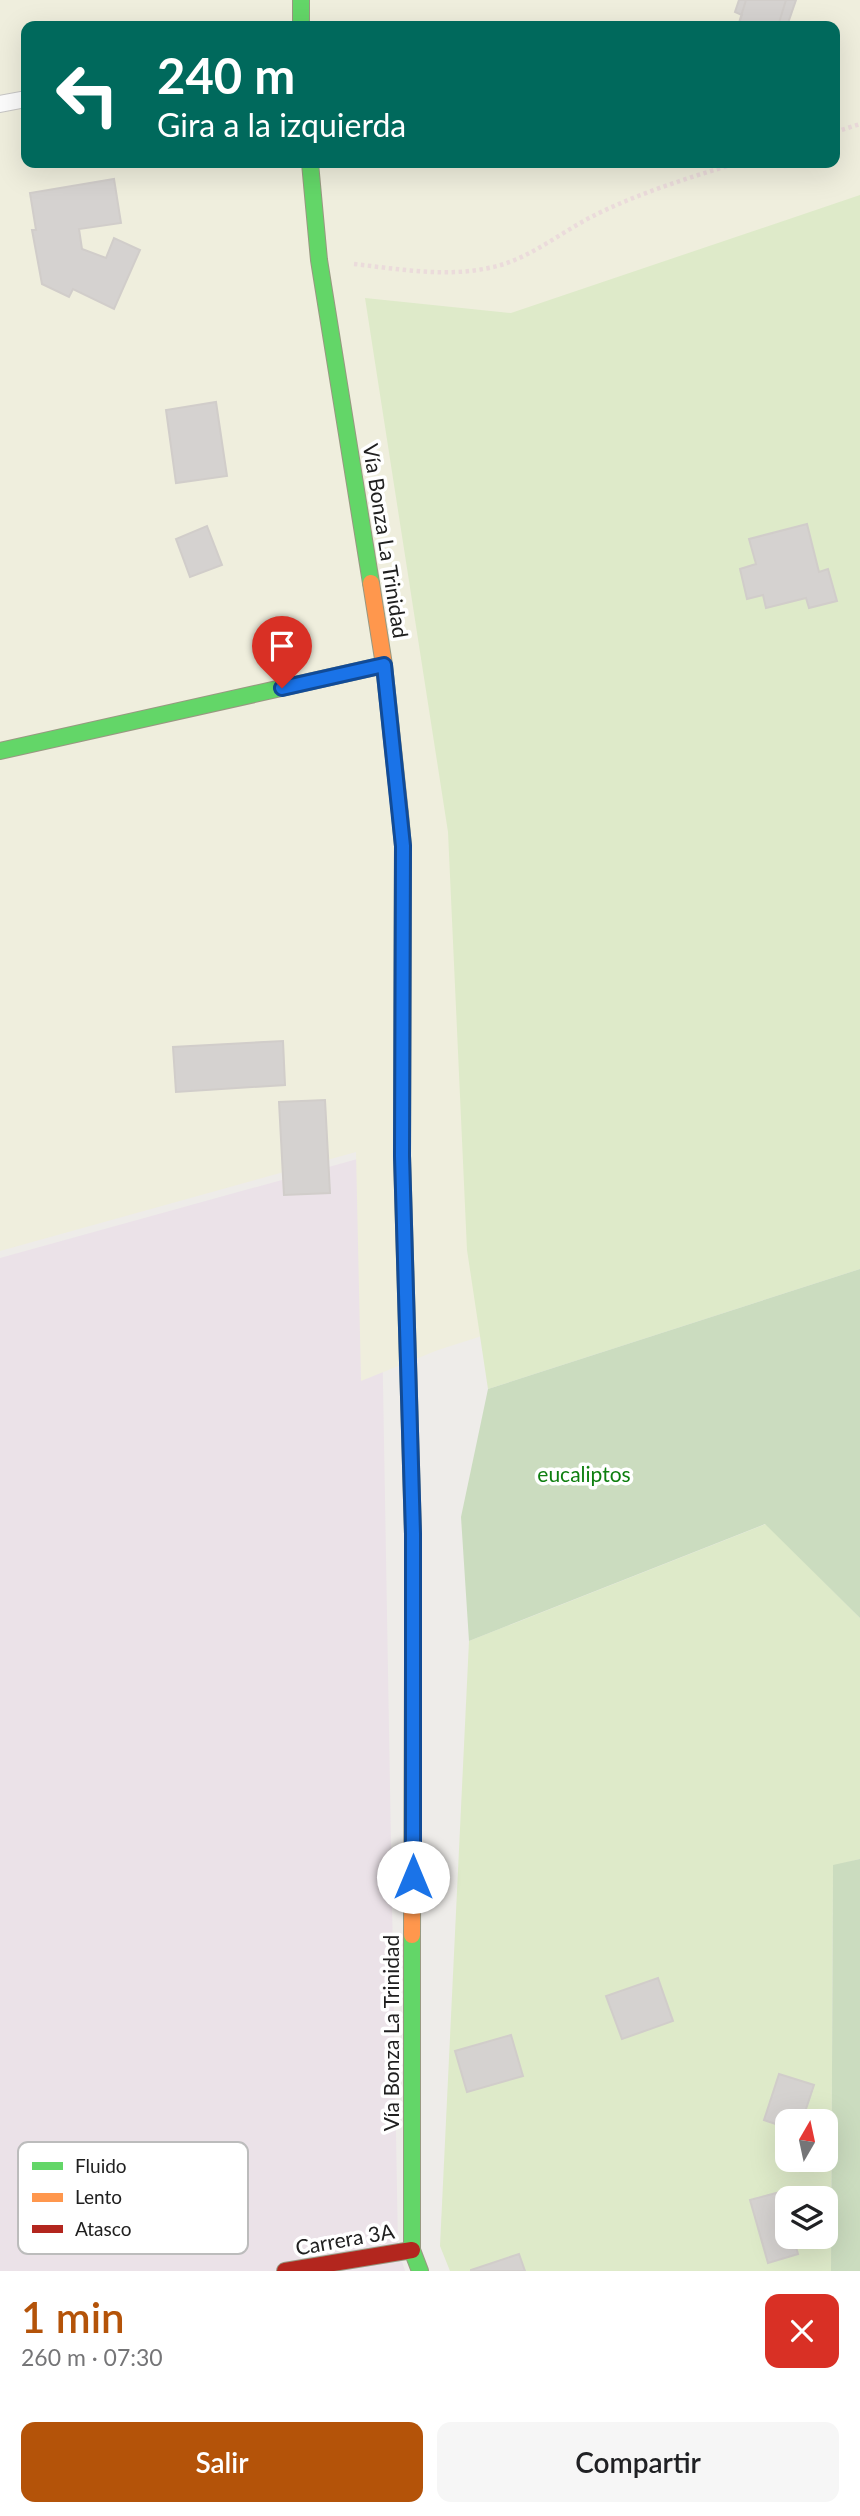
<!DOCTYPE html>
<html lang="es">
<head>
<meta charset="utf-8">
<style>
	:root { --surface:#fff; --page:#f6f6f6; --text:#202124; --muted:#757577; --accent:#b45309 }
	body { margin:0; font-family:Lato,sans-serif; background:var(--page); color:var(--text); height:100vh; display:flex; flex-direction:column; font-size:26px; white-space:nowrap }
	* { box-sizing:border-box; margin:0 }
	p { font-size:23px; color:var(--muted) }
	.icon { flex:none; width:38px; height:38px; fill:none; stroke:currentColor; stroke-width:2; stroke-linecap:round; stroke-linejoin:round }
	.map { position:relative; height:2271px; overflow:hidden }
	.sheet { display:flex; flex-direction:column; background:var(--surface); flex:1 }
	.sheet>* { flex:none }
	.banner { position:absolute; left:21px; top:21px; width:819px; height:147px; border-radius:14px; box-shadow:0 7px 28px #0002; background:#00695c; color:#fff; overflow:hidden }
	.needle { width:46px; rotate:9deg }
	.fabs { position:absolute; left:775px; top:2109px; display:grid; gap:14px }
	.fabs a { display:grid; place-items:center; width:63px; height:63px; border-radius:14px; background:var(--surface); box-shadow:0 7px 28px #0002; font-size:35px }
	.pin { position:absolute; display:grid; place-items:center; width:60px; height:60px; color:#fff; margin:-72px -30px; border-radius:50% 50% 50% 0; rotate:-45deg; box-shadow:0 0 7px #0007 }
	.pin .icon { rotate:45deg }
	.me { position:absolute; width:77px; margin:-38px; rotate:0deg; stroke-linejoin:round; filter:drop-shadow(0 0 5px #0008) }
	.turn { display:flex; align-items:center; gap:24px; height:147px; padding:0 21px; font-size:32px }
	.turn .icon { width:91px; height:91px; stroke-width:2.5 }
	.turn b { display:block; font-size:49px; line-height:60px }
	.round { display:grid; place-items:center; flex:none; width:74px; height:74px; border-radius:14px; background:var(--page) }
	.summary { display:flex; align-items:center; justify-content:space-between; height:119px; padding:0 21px }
	h1 { font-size:42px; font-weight:600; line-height:52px; color:var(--accent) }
	.action { display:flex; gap:14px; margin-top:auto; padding:14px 21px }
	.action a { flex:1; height:80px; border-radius:14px; background:var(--accent); color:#fff; font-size:28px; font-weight:600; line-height:80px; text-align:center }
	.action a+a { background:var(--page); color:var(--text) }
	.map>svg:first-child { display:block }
	.industrial { fill:#ebe2e8 }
	.farmland { fill:#efeedd; fill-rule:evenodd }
	.grass { fill:#deeac9; fill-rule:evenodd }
	.forest { fill:#cbdcbf }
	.building { fill:#d5d2d0; stroke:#d1cdca; stroke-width:2 }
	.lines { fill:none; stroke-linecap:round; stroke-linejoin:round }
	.lane-casing { stroke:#c7c6c5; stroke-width:18 }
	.fast-casing { stroke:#989881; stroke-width:18 }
	.slow-casing { stroke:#989881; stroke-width:18 }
	.jam-casing { stroke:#989881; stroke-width:18 }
	.path { stroke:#ebdbdb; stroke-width:4.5; stroke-dasharray:3.5 3.5; stroke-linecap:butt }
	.lane { stroke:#fcfcfc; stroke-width:16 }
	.fast { stroke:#63d668; stroke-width:16 }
	.slow { stroke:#ff974d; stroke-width:16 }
	.jam { stroke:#b3261e; stroke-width:16 }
	.route-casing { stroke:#114b97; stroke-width:18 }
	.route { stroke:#1a73e8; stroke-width:12 }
	.labels { text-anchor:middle; stroke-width:7; stroke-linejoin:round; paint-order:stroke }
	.street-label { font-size:21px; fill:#202020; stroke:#fff }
	.park-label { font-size:21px; fill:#0e7f0f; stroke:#fff }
	.key { fill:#fff; stroke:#bcbcbc; stroke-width:2 }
	.key-label { font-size:19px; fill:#202020 }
</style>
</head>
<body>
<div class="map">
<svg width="860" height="2271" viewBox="0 0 860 2271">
	<rect width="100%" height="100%" fill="#eeece9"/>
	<path class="industrial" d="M379,1153l19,1095 7,23h-405v-1013z"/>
	<path class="farmland" d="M0,0h860v1215l-422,135 -77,31 -5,-229 -356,99zM26,26h809v137h-809z"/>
	<path class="grass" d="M860,195v1074l-372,120 -21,-139 -19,-418 -83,-534 146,15z
		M766,1524l94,94v241l-27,7 -2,405h-381l-10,-25 29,-605zM788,2121h38v39h-38zM788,2198h38v38h-38z"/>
	<path class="forest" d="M860,1269v349l-95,-94 -296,117 -8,-124 27,-128z
		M860,1859v412h-29l2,-406z"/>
	<path class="building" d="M739,0h57l-9,26h-49l4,-11 -7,-3z
		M746,0h40l-8,26h-40z
		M114,179l7,44 -42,6 3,20 24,9 8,-20 26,12 -26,59 -41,-20 -4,8 -27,-13 -10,-54h4l-6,-37z
		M216,402l11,74 -51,7 -10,-73z
		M807,524l12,48 9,-3 9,32 -28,7 -3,-10 -40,10 -3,-13 -16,4 -7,-30 16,-5 -7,-25z
		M207,526l15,39 -32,12 -14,-38z
		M283,1041l2,44 -109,7 -3,-45z
		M325,1100l5,93 -46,2 -5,-93z
		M658,1978l15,43 -51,18 -16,-43z
		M511,2035l12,41 -56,16 -12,-41z
		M779,2074l35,11 -12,36h-14v7l-24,-8z
		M780,2192l8,26v18h5l5,18 -30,9 -18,-63z
		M519,2254l6,17h-54v-1z"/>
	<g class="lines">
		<defs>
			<path id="lane" d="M0,104l26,-5"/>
			<path id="fast" d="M301,0v26
				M310,163l9,97 52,323
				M0,751l384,-86
				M400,814l3,32 -1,309 11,379v129
				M412,1935v315l8,21"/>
			<path id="slow" d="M371,583l13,82 16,149
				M412,1935l1,-272"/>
			<path id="jam" d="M285,2271l127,-21"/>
		</defs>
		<use href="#lane" class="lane-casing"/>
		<use href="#fast" class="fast-casing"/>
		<use href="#slow" class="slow-casing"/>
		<use href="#jam" class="jam-casing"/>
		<path class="path" d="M835,132l25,-8
			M354,264c45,5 94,14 139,3 37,-8 69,-36 104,-53 45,-22 91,-36 140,-51"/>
		<use href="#lane" class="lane"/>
		<use href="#fast" class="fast"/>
		<use href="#slow" class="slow"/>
		<use href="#jam" class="jam"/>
	</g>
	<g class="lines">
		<defs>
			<path id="route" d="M282,688l102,-23 19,181 -1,310 11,378v343"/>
		</defs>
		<use href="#route" class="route-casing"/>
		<use href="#route" class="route"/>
	</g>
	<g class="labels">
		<g class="street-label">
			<text transform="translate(385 541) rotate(81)" y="7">Vía Bonza La Trinidad</text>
			<text transform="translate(392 2033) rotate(-90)" y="7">Vía Bonza La Trinidad</text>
			<text transform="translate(345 2240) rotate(-10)" y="7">Carrera 3A</text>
		</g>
		<g class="park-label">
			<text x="584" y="1482">eucaliptos</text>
		</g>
	</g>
	<rect x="18" y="2142" width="230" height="112" rx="10" class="key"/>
	<rect x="32" y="2162" width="31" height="8" fill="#63d668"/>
	<rect x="32" y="2193" width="31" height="9" fill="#ff974d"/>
	<rect x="32" y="2225" width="31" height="8" fill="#b3261e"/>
	<g class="key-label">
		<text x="75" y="2173">Fluido</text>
		<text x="75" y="2204">Lento</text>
		<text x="75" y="2236">Atasco</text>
	</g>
</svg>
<div class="fabs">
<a><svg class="needle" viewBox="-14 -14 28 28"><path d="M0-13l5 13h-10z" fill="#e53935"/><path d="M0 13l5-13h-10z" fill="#757577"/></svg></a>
<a><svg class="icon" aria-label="layers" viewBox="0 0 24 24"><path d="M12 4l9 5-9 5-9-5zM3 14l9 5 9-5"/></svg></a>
</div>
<div class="pin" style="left:282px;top:688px;background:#d93025"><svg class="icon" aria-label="arrive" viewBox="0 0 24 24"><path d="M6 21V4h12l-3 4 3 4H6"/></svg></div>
<svg class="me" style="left:413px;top:1877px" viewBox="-20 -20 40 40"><circle r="19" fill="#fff"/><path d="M0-13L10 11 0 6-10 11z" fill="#1a73e8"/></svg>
<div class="banner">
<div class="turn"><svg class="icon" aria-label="left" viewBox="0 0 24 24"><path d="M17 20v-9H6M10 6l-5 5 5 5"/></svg><div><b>240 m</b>Gira a la izquierda</div></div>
</div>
</div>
<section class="sheet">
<div class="summary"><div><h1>1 min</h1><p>260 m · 07:30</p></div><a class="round" style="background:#d93025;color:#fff"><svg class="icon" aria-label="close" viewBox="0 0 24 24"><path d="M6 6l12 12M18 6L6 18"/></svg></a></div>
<div class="action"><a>Salir</a><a>Compartir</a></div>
</section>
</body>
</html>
